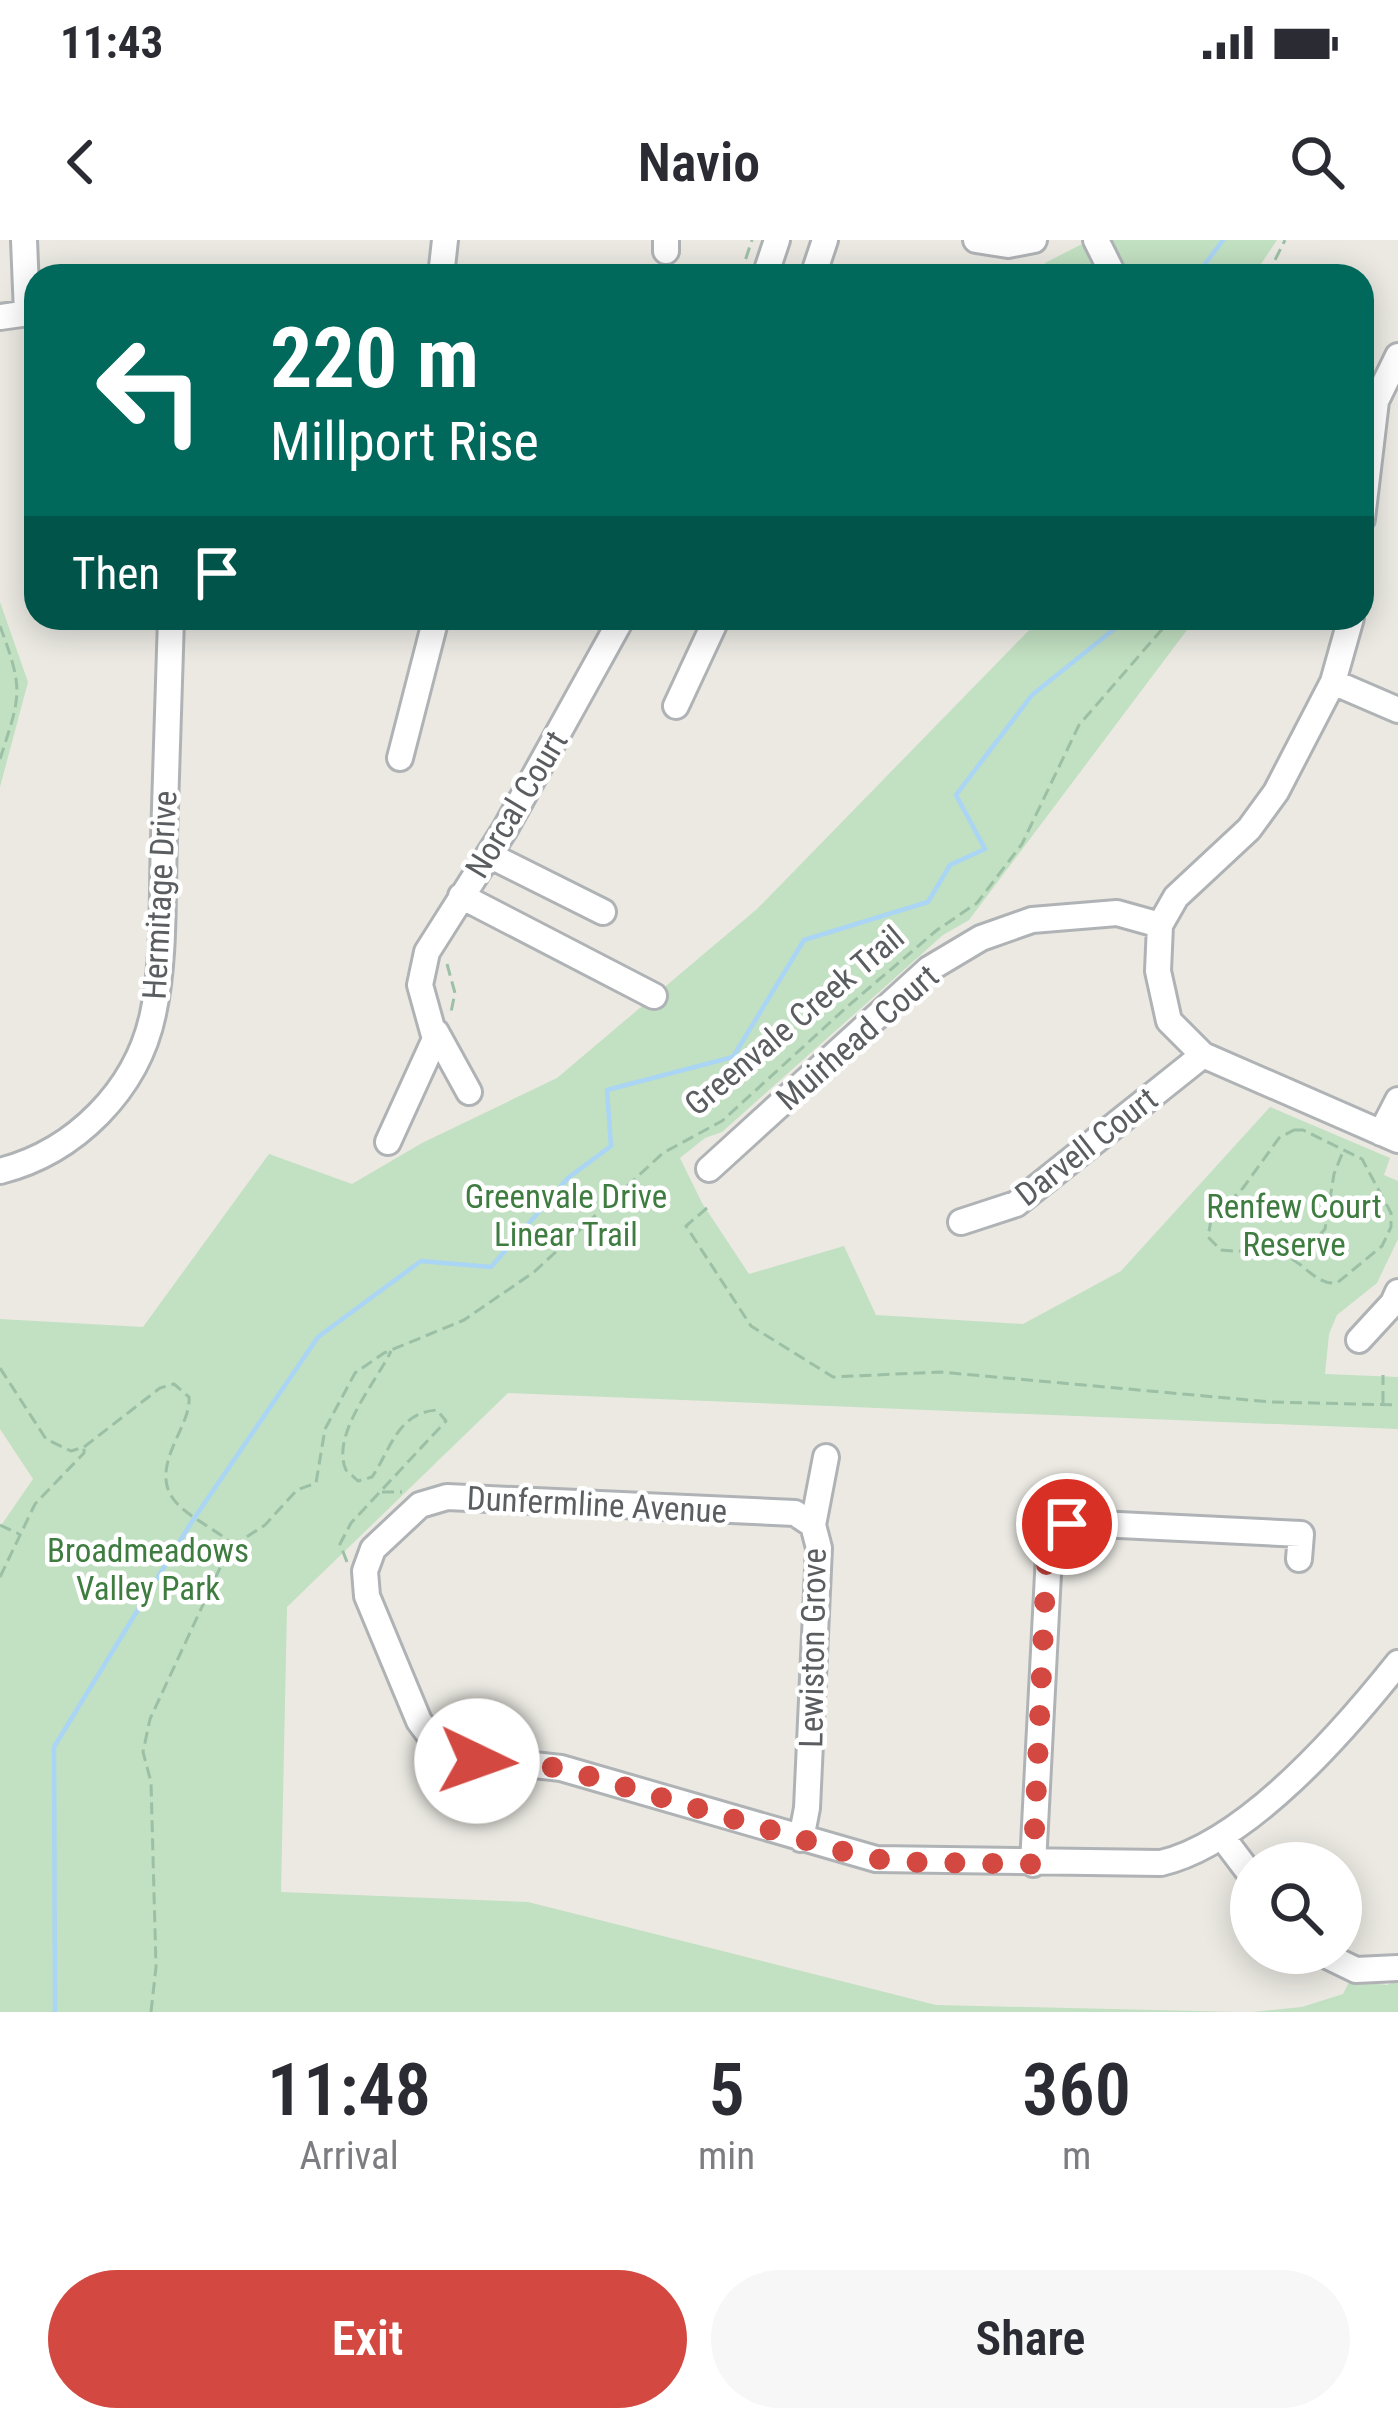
<!DOCTYPE html>
<html lang="en">
<head>
<meta charset="utf-8">
<style>
	:root { --surface:#fff; --page:#f7f7f7; --text:#2b2b33; --muted:#7c7c81; --accent:#d34941 }
	body { margin:0; font-family:"Roboto Condensed",sans-serif; background:var(--page); color:var(--text); height:100vh; display:flex; flex-direction:column; font-size:45px; white-space:nowrap }
	* { box-sizing:border-box; margin:0 }
	p { font-size:39px; color:var(--muted) }
	.icon { flex:none; width:66px; height:66px; fill:none; stroke:currentColor; stroke-width:2; stroke-linecap:round; stroke-linejoin:round }
	.map { position:relative; height:1772px; overflow:hidden }
	.panel { display:flex; flex-direction:column; background:var(--surface); flex:1 }
	.panel>* { flex:none }
	.banner { position:absolute; left:24px; top:24px; width:1350px; height:366px; border-radius:36px; box-shadow:0 6px 30px #0003; background:#00695c; color:#fff; overflow:hidden }
	.buttons { position:absolute; left:1230px; top:1602px; display:grid; gap:24px }
	.buttons a { display:grid; place-items:center; width:132px; height:132px; border-radius:50%; background:var(--surface); box-shadow:0 6px 30px #0003; font-size:60px }
	.pin { position:absolute; display:grid; place-items:center; width:102px; height:102px; color:#fff; margin:-51px; border:6px solid #fff; border-radius:50%; box-shadow:0 3px 12px #0007 }
	.me { position:absolute; width:132px; margin:-66px; rotate:93deg; stroke-linejoin:round; filter:drop-shadow(0 0 9px #0008) }
	.turn { display:flex; align-items:center; gap:42px; height:252px; padding:0 48px; font-size:54px }
	.turn .icon { width:156px; height:156px; stroke-width:2.5 }
	.turn b { display:block; font-size:84px; line-height:102px }
	.then { display:flex; align-items:center; height:114px; padding:0 48px; background:#0003; gap:24px; font-size:45px }
	.eta { display:flex; justify-content:space-evenly; align-items:center; height:204px; text-align:center }
	.eta b { font-size:72px; font-weight:600; line-height:84px }
	.primary-button { display:flex; gap:24px; margin-top:auto; padding:24px 48px }
	.primary-button a { flex:1; height:138px; border-radius:72px; background:var(--accent); color:#fff; font-size:48px; font-weight:600; line-height:138px; text-align:center }
	.primary-button a+a { background:var(--page); color:var(--text) }
	.status { display:flex; justify-content:space-between; align-items:center; height:84px; padding:0 60px; background:var(--surface); direction:ltr }
	.status svg { height:33px; fill:currentColor }
	header { display:flex; justify-content:space-between; align-items:center; height:156px; padding:0 48px; background:var(--surface); font-size:54px; font-weight:600 }
	.map>svg:first-child { display:block }
	.green { fill:#c2e0c2 }
	.lines { fill:none; stroke-linecap:round; stroke-linejoin:round }
	.stream { stroke:#aad5f4; stroke-width:4.5 }
	.minor-casing { stroke:#b0b3b6; stroke-width:30 }
	.path { stroke:#9cc0a5; stroke-width:3; stroke-dasharray:12 6; stroke-linecap:butt }
	.minor { stroke:#fff; stroke-width:24 }
	.route { stroke:#d34941; stroke-width:21; stroke-dasharray:0 37.8 }
	.labels { text-anchor:middle; stroke-width:9; stroke-linejoin:round; paint-order:stroke }
	.street-label { font-size:33px; fill:#5b5e61; stroke:#fff }
	.park-label { font-size:33px; fill:#3e7c40; stroke:#fff }
</style>
</head>
<body>
<div class="status"><b>11:43</b><svg viewBox="0 0 49 12"><path d="M0 12V9h3v3zM5 12V6h3v6zM10 12V3h3v9zM15 12V0h3v12zM26 1h20v11H26zM47 4h2v5h-2z"/></svg></div>
<header><svg class="icon" aria-label="back" viewBox="0 0 24 24"><path d="M15 5l-7 7 7 7"/></svg>Navio<svg class="icon" aria-label="search" viewBox="0 0 24 24"><circle cx="10" cy="10" r="6"/><path d="M15 15l6 6"/></svg></header>
<div class="map">
<svg width="1398" height="1772" viewBox="0 0 1398 1772">
	<rect width="100%" height="100%" fill="#ebe9e2"/>
	<path class="green" d="M1105,0h172l-24,36h-129z
		M1084,3l20,33h-58l-1,-13z
		M0,362l28,80 -28,105z
		M1041,378h155l-227,302 -26,15 -221,197 -17,6 -25,20 22,45 47,71 95,-28 32,69 147,9 98,-53 149,-164 120,51 -6,17 14,6v58l-21,44 -40,32 -8,19 -4,40 73,3v52l-890,-36 -221,214 -6,285 247,10 408,103 303,7h-1239v-485l33,-48 -33,-50v-110l143,8 126,-173 83,30 70,-41 135,-65 200,-169z
		M1350,1740l37,5 11,-5v32h-146l50,-5 41,-13z"/>
	<g class="lines">
		<path class="stream" d="M1204,36l1,-12 18,-24
			M55,1772l-1,-265 137,-224 127,-186 103,-76 70,6 77,-89 43,-32 -4,-56 126,-33 71,-117 124,-38 22,-37 35,-16 -29,-54 76,-100 96,-77"/>
		<defs>
			<path id="minor" d="M24,0l3,73
				M976,0l32,5 26,-5
				M1096,0l18,36
				M666,11v-11
				M441,36l4,-36
				M765,36l12,-36
				M813,36l12,-36
				M0,77l36,-5
				M1362,279l14,-118 22,-45
				M1351,378l-18,64 -57,110 -27,37 -73,68 -16,28 -2,46 11,50 34,34 195,85
				M1333,442l65,28
				M676,466l41,-88
				M400,518l36,-140
				M489,615l114,57
				M461,656l193,100
				M436,792l33,60
				M1381,893l17,-33
				M388,902l47,-103 -15,-54 7,-33 78,-123 117,-211
				M709,929l220,-200 52,-31 51,-18 85,-7 43,12
				M0,931c75,-19 137,-81 153,-157 12,-56 9,-117 11,-175 2,-73 5,-147 7,-221
				M961,982l55,-18 187,-149
				M1359,1100l34,-37 5,-11
				M813,1285l-18,-12 -348,-16 -27,8 -47,44 -8,22 2,25 52,125 18,24 16,11 108,12 315,91 285,4c87,-21 182,-131 237,-200
				M1223,1598l28,37
				M801,1599l6,-31 12,-260 -6,-23 13,-68
				M1033,1624l17,-329 17,-11 11,-1 223,11 -2,25
				M1321,1713l35,17 42,-2"/>
		</defs>
		<use href="#minor" class="minor-casing"/>
		<path class="path" d="M740,36l12,-36
			M1267,36l18,-36
			M0,386c24,65 21,68 0,133
			M447,724l8,29 -4,19
			M1294,890h9l59,29 29,54v14l-9,19 -45,37c-21,2 -31,-18 -49,-26 -23,-10 -44,-4 -67,-7l-13,-13 3,-17 32,-32 36,-50z
			M707,968l-21,18 65,100 82,51 107,-5 331,30 127,3
			M1296,1021l29,-32 9,-55 10,-25
			M0,1128l46,71 25,12 13,-4 76,-59 14,-4 15,13c1,16 -8,30 -14,45 -28,61 13,68 57,101
			M1383,1163v-28
			M382,1252h20
			M0,1285l19,9
			M347,1322l-7,-18 11,-21 95,-102 -9,-11c-40,3 -46,39 -65,67l-14,4 -12,-11c-16,-35 31,-89 45,-119
			M0,1337l35,-73 49,-51v-6
			M151,1772l5,-45 -5,-185 -8,-30 7,-33 76,-164 8,-10 31,-20 32,-35 19,-7 9,-54 30,-56 29,-20 80,-33 70,-48 129,-119 59,-32 126,-115 89,-76 40,-27 45,-59 57,-119 85,-98 3,-9"/>
		<use href="#minor" class="minor"/>
	</g>
	<g class="lines">
		<path class="route" d="M477,1521l84,7 301,89 37,5 134,2 14,-313 3,-16 17,-11"/>
	</g>
	<g class="labels">
		<g class="street-label">
			<text transform="translate(516 564) rotate(-59)" y="12">Norcal Court</text>
			<text transform="translate(159 655) rotate(-87)" y="12">Hermitage Drive</text>
			<text transform="translate(794 780) rotate(-40)" y="12">Greenvale Creek Trail</text>
			<text transform="translate(857 797) rotate(-41)" y="12">Muirhead Court</text>
			<text transform="translate(1086 906) rotate(-38)" y="12">Darvell Court</text>
			<text transform="translate(597 1264) rotate(3)" y="12">Dunfermline Avenue</text>
			<text transform="translate(812 1408) rotate(-89)" y="12">Lewiston Grove</text>
		</g>
		<g class="park-label">
			<text x="566" y="968">Greenvale Drive<tspan x="566" dy="38">Linear Trail</tspan></text>
			<text x="1294" y="978">Renfew Court<tspan x="1294" dy="38">Reserve</tspan></text>
			<text x="148" y="1322">Broadmeadows<tspan x="148" dy="38">Valley Park</tspan></text>
		</g>
	</g>
</svg>
<div class="buttons">
<a><svg class="icon" aria-label="search" viewBox="0 0 24 24"><circle cx="10" cy="10" r="6"/><path d="M15 15l6 6"/></svg></a>
</div>
<div class="pin" style="left:1067px;top:1284px;background:#d93025"><svg class="icon" aria-label="arrive" viewBox="0 0 24 24"><path d="M6 21V4h12l-3 4 3 4H6"/></svg></div>
<svg class="me" style="left:477px;top:1521px" viewBox="-20 -20 40 40"><circle r="19" fill="#fff"/><path d="M0-13L10 11 0 6-10 11z" fill="#d34941"/></svg>
<div class="banner">
<div class="turn"><svg class="icon" aria-label="left" viewBox="0 0 24 24"><path d="M17 20v-9H6M10 6l-5 5 5 5"/></svg><div><b>220 m</b>Millport Rise</div></div>
<div class="then">Then<svg class="icon" aria-label="arrive" viewBox="0 0 24 24"><path d="M6 21V4h12l-3 4 3 4H6"/></svg></div>
</div>
</div>
<section class="panel">
<div class="eta">
<div><b>11:48</b><p>Arrival</p></div>
<div><b>5</b><p>min</p></div>
<div><b>360</b><p>m</p></div>
</div>
<div class="primary-button"><a>Exit</a><a>Share</a></div>
</section>
</body>
</html>
